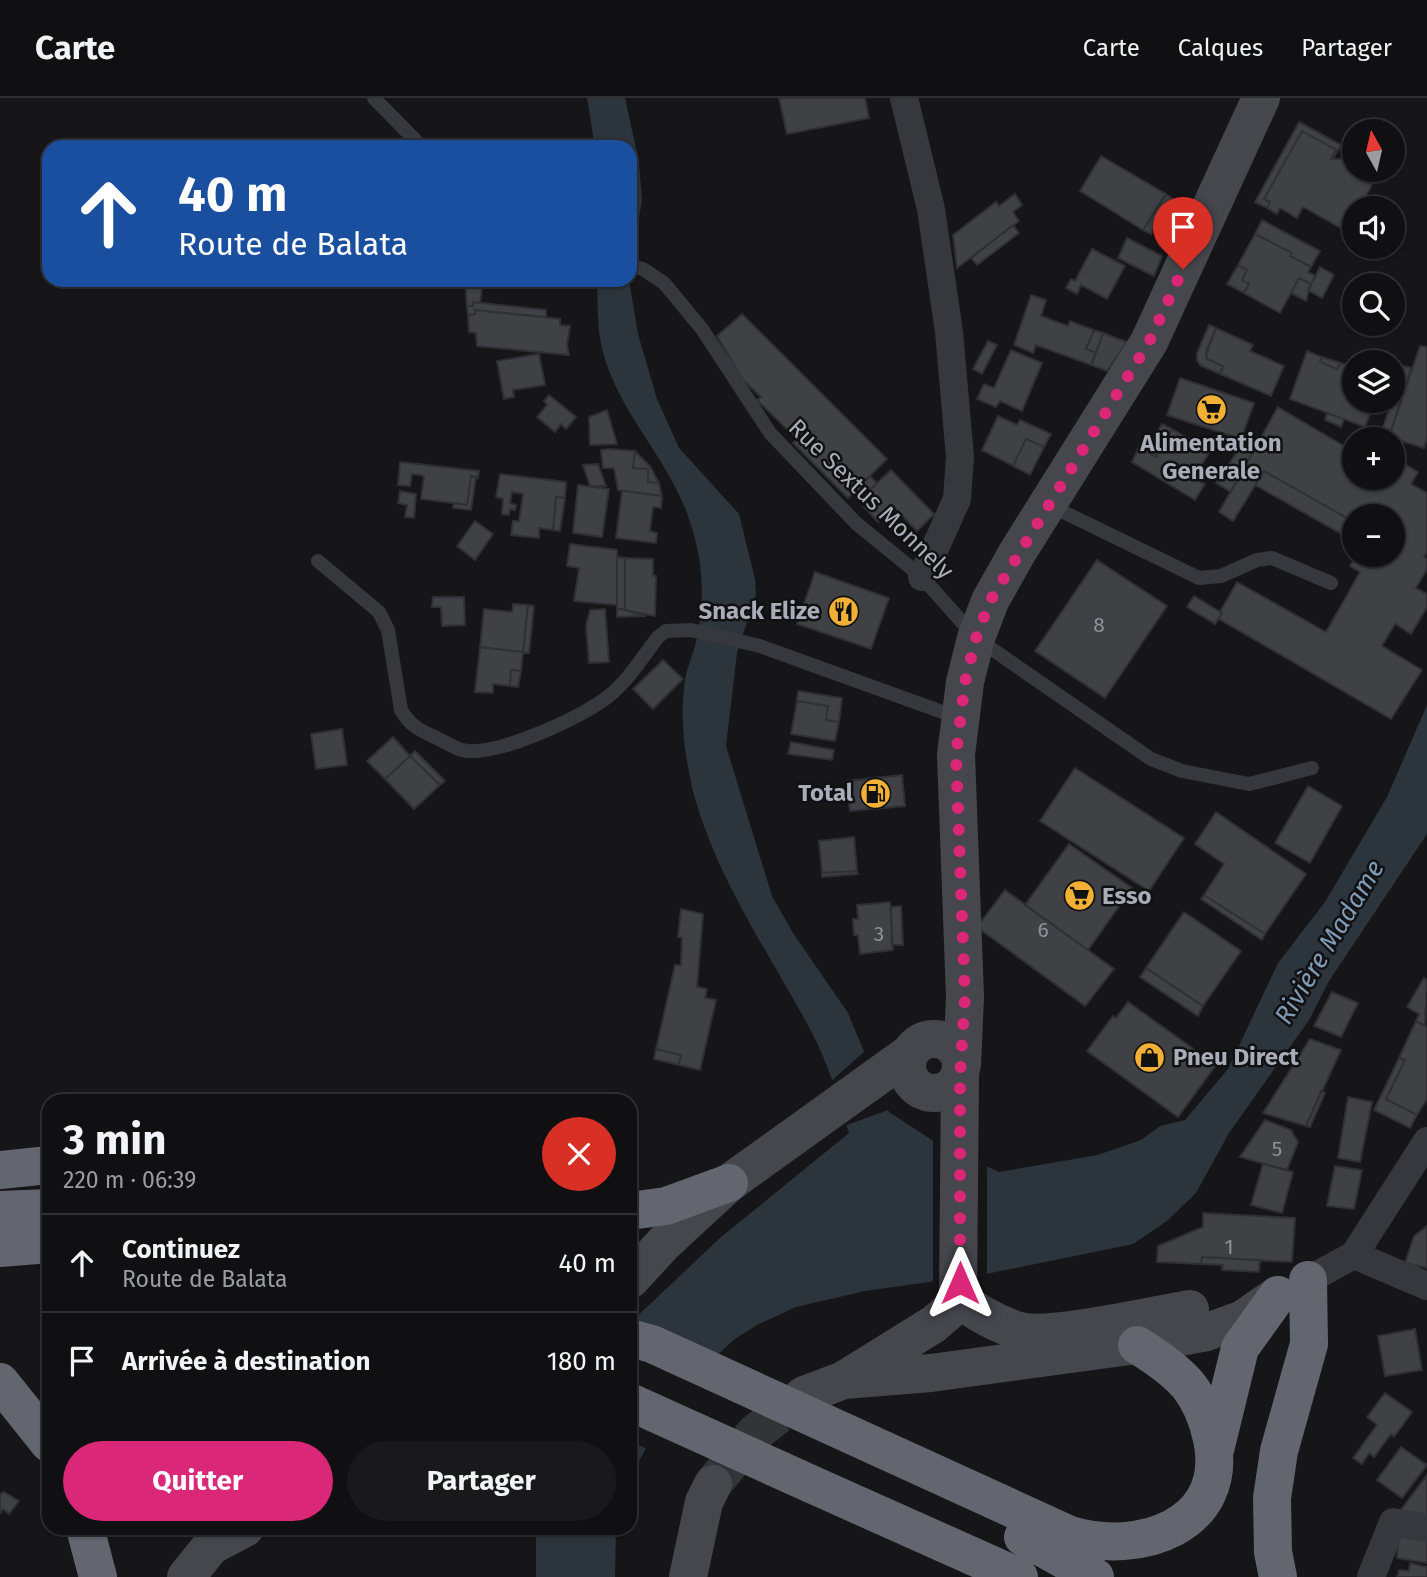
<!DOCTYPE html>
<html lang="fr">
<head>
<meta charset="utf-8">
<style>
	:root { --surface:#101012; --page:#19191b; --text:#f1f3f6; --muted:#9c9d9f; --line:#303032; --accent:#db2777 }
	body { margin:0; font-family:"Fira Sans",sans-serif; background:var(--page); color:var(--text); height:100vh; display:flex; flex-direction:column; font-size:26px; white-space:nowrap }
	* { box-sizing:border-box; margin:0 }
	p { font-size:23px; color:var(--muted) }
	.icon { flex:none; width:38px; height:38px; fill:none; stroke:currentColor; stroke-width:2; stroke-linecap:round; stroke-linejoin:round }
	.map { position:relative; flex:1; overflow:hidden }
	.details { position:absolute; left:42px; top:996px; width:595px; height:441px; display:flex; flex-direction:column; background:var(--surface); border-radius:21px; box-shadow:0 2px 5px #0004,0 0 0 2px var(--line) }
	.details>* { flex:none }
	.banner { position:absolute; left:42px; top:42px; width:595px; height:147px; border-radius:21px; box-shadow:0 2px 5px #0004,0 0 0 2px var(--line); background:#1a4fa0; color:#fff; overflow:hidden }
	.needle { width:46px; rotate:352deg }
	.fabs { position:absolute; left:1342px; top:21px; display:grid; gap:14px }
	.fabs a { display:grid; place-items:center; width:63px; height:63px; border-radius:50%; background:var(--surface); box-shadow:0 2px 5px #0004,0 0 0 2px var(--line); font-size:35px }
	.pin { position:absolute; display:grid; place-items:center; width:60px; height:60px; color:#fff; margin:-72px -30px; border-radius:50% 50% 50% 0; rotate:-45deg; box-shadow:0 0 7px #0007 }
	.pin .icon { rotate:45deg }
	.me { position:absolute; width:77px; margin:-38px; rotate:0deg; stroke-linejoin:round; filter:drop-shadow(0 0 5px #0008) }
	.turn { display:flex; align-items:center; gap:24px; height:147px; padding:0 21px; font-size:32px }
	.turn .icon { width:91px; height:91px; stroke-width:2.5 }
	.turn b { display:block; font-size:49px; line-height:60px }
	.round { display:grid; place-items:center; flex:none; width:74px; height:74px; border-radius:37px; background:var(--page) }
	.summary { display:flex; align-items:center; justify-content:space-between; height:119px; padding:0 21px }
	h1 { font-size:42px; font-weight:700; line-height:52px }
	.cta { display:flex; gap:14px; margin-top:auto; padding:14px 21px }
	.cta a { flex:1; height:80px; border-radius:42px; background:var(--accent); color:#fff; font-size:28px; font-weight:700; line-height:80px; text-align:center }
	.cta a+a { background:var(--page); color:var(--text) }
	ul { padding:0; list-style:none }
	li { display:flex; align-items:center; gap:21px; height:98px; padding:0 21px; border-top:2px solid var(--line) }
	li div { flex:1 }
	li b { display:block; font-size:26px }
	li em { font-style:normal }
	header { display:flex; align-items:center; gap:42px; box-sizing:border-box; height:98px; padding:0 35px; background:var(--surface); border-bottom:2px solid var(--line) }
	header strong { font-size:33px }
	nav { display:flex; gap:38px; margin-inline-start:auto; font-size:24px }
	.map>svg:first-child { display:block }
	.water { fill:#2c353c }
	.pier { fill:#161618 }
	.building { fill:#404145; stroke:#303034; stroke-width:2 }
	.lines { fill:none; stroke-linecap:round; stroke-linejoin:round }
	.secondary-tunnel { stroke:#333438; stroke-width:38; stroke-dasharray:38 19; stroke-linecap:butt }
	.lane { stroke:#37383d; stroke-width:14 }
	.street { stroke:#37383d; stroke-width:28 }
	.secondary { stroke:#45474d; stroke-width:38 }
	.highway { stroke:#63666e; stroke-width:38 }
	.highway-bridge { stroke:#63666e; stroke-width:38 }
	.route { stroke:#db2777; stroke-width:12; stroke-dasharray:0 21.6 }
	.labels { text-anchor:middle; stroke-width:5; stroke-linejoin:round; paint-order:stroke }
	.number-label { font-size:21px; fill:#8e929b }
	.poi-label { font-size:24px; font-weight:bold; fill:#a8adb8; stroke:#111113; text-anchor:end }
	.street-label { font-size:24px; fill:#a8adb8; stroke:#111113 }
	.water-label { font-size:26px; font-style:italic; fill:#7f9bb3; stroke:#111113 }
</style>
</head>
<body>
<header>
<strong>Carte</strong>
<nav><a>Carte</a><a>Calques</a><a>Partager</a></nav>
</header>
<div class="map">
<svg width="1427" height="1479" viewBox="0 0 1427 1479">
	<rect width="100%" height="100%" fill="#161618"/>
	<path class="water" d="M587,0h38l14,64 3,38 -12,72v-125h-35z
		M597,182h32l9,54 19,65 22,49 60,66 16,65 1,15 -19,59 -11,93 46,150 21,37 55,80 41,99 49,32 61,28 99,-17 43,-15 19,-14 25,-6 43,-51 50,-106 47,-61 62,-105 40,-92v129l-98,147 -20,39 -80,113 -33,60 -29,28 -34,23 -147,30 -121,17 -69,16 -39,18 -22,14 -47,42 -34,51 -24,47v-156l90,-85 129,-105c-11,-35 -21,-71 -39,-104 -42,-78 -96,-154 -118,-242 -7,-32 -12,-66 -8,-99 1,-17 8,-30 12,-46 10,-40 7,-81 -6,-120 -20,-65 -79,-115 -90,-184 -3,-19 -2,-39 -3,-58z
		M536,1430h80l-1,49h-79z"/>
	<path class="pier" d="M866,952l25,59 -47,17 -15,-43z
		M933,1038l54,27v114l-54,8z
		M630,1226l86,37 -26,22 -41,67 -19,-9z"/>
	<path class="building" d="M779,0h86l4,20 -82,16z
		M1299,24l42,23 -9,15 4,-10 -34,-19 -38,68 6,3 -3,6 -12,-6z
		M1302,33l34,19 -5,9h12l4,11 25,15 -13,23h-5v9l-8,14 -43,-24 -6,11 -17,-10 -3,6 -10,-6 3,-6 -6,-3z
		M1101,58l65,38 -23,36 -63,-39z
		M1015,96l7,11 -9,7 6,9 -62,47 -4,-33 43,-33 3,4z
		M1166,96l7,5 -22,35 -8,-4z
		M1262,122l58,31 -9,16 -21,-11 2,-3 -37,-19z
		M1013,127l6,8 -42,32 -6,-7z
		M1255,136l37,19 -2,3 21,11 -3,5 8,4 -5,8 -12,-6 -19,35 -36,-20 5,-9 -7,-4 5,-10 -9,-5z
		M1127,140l35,18 -8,20 -36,-18z
		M1092,151l33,17 -18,33 -26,-14 -4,9 -11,-6 5,-9 4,2z
		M1238,167l9,5 -5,10 7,4 -5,9 -17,-9z
		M1320,169l14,8 -12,23 -14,-8z
		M1299,180l12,6 -5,17 -15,-8z
		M465,182h18l-3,23 -7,-1v4h-6z
		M1031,197l15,5 -5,16 27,10 2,-5 24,9 -8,19 10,4 -5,12 -55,-20 -3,8 -19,-8z
		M473,204l73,8v7l-71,-7v4l-7,1 -1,-9h6z
		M475,212l85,9v6l10,1 -3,19 2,10 -92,-9 -1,-13 -7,-1 -1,-17 7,-1z
		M742,216l145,145 -39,39 -55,-55 4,-4 -40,-39 4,-3 -18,-17 -26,-44z
		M1209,227l7,3 -10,27 1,4 16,7 -3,8 -19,-8 -4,-6v-7z
		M1216,230l37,17 -3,6 34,15 -13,30 -51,-22 3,-8 -16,-7 -1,-7z
		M1094,232l9,3 -7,20 -10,-4z
		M1103,235l24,9 -20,29 -16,-6z
		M988,243l9,4 -15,29 -9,-5z
		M1420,248l7,1v91l-3,10 -35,-11z
		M1011,252l31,13 -20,48 -22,-10 -4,6 -19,-8 7,-15 10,4z
		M1307,253l15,6 -2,5 17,7 4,-6 10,4 -2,6 5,2v26h21l-10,26 -75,-28z
		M539,256l6,31 -32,5 1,7 -10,2 -7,-38z
		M1322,259l19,6 -4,6 -17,-7z
		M1403,268l8,2 -22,69 -8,-3z
		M1180,280l74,25 -13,36 -74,-24z
		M549,297l27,22 -10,12 -5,-5 -6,8 -18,-15 10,-12 -3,-4z
		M1278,309l76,45v26h39v-21l25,15 -7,12 16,9v59l-3,5 3,2v10l-11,19 11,6v13l-16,27 -16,-10 -13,22 40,24 -31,49 -172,-100 3,-6 -2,-1 17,-30 89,50 34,-60 -10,-6 6,-11h37v-39h-39v6l-90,-51 -31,50 -14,-9z
		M607,312l10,34 -27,1 -1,-28z
		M1327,315l17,6 -3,8 -16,-7z
		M998,318l19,9 3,-5 31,14 -7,13 -18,-8 -13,27 -31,-16z
		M1162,326l10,5 -16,28 -10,-6z
		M1172,331l38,22 -16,27 11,6 -10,16 -63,-38 7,-15 17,10z
		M1026,341l18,8 -14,28 -17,-9z
		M1241,348l13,4 -23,42 -15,-9z
		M609,351l26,2 -2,17 15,1v13l11,1 3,13 -44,-6 -4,-22h-11l-2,-18z
		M635,353l15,15 9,17 -11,-1v-13l-15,-1z
		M400,364l79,9 -1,7 -7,-2 -4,29 -46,-6 3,-23 -12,-2 -2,12 -12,-1z
		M598,366l8,22h-16l-7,-21z
		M891,372l43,44 -17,17 -23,-24 -16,15 -14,-15 4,-2 -7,-7z
		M1264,373l90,51v19l-99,-56z
		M500,376l66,8 -1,16 -9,-1 -3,33 -14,-2v10l-28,-3 2,-14h6l4,-27 -11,-2 -2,11 6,2 -1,5 -5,-1 -1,6 -7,-1 1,-15 -7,-2z
		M471,378l5,1 -5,33 -18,-2 1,-5 13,2z
		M870,378l7,7 -16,15 -7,-7z
		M578,387l31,4 -7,48 -29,-4z
		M400,393l16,3 -2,24 -9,-1 2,-12 -9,-2z
		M622,393l40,5 -1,12 -8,-1 -3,24 7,2 -1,10 -40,-5z
		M556,399l9,1 -5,33 -7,-1z
		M475,423l18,13 -18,26 -18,-14z
		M570,446l47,6v55l-43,-4 5,-33 -12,-2z
		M617,459l8,1v52l-8,-2z
		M625,460l28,1v17h3l-1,40 -30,-6z
		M1097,462l70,46 -62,92 -70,-47z
		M815,474l74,26 -18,51 -74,-25z
		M1194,498l28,17 -7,11 -28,-17z
		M433,499h31l1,28 -23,1 -1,-19h-9z
		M513,506l15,1 -5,47 -43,-5 4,-38 28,3z
		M528,507l6,1 -5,47 -6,-1z
		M617,510l25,7 4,1 -29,1z
		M605,511l4,53 -20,1 -3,-37 4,-16z
		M480,549l43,5 -2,19 -10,-1 -1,16 -17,-2v9l-18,-1z
		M663,562l20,19 -30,30 -20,-20z
		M511,572l10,1 -3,16 -8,-1z
		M798,593l44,7 -3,24 -13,-2 2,-14 -31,-5z
		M797,603l31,5 -2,14 13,2 -4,19 -44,-7z
		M342,631l5,36 -31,4 -5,-35z
		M393,639l17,19 -25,23 -18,-18z
		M791,644l43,8 -2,10 -44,-6z
		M415,653l30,30 -5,4 -30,-29z
		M410,658l30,29 -26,24 -29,-30z
		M1075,670l109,70 -35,53 -109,-70z
		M902,677l3,31 -55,5 -3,-30z
		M1308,688l34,20 -32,57 -35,-20z
		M1216,714l90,62 -41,60 -61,-39 20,-31 -29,-20z
		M854,739l3,34 -35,2 -3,-32z
		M1069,746l63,44 -44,62 -63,-45z
		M857,773l1,3 -36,3v-4z
		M1005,792l109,79 -29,37 -108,-79z
		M1204,797l61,39 -3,6 -61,-41z
		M890,804l3,48 -33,4 -2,-19h-4l-1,-16h5l-1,-14z
		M901,808l2,39h-11l-1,-38z
		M681,811l22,5 -6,73 10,2 -2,9 11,2 -16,70 -21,-5 2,-10 -25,-6 19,-84h6l1,-27 -4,-1z
		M1184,814l57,39 -38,55 -57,-38z
		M1146,870l57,38 -5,10 -58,-39z
		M1424,880l3,2 -2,46 -9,-5 3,-7 -12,-7z
		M1332,894l26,11 -17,34 -27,-11z
		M1128,904l88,63 -38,52 -91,-66 26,-35 3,2z
		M1416,923l11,6v72l-10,16 -31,-16 19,-39 -6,-2z
		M1310,941l31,11 -35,76 -43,-13z
		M656,951l25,6 -2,10 -25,-6z
		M1399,960l6,2 -19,39 31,16 -7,13 -36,-18z
		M1321,993l4,2 -15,34 -4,-1z
		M1348,999l24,5 -12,60 -22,-4z
		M1265,1022l26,10 7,12 -11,28 -47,-13z
		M1263,1066l30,8 -11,41 -31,-8z
		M1335,1068l27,4 -8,39 -27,-3z
		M1203,1115l92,5 -3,44 -90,-5 -1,7 -44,-2 1,-16 45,-19z
		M1427,1128v42l-22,-5 9,-27z
		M1202,1159l58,3 -1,12 -37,-2 1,-5 -22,-1z
		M1415,1231l7,41 -37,6 -7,-40z
		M1385,1295l27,19 -18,25 -3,-3 -17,23 -5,-4 -7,11 -9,-6 24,-33 -10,-8z
		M1401,1349l26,18 -25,33 -25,-18z
		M1427,1377v41l-30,-1z
		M4,1394l15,9 -10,13 -6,-5 -3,4v-19z
		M1399,1433l28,4v28l-30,-5z
		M1410,1465l17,4v10h-30l2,-7 10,1z"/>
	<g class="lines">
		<path class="secondary-tunnel" d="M713,1386l42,-51 49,-38"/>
		<path class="lane" d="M374,0l48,49
			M630,168l13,3 21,14 38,46 68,104 86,90 66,54 54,61 175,121 31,12 67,13 63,-16
			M1049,407l150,73 22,-2 36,-16 15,-2 59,25
			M318,463l61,51 9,18 13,80c9,16 20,21 36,28 8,4 17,10 25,12 32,8 112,-30 140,-49 23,-15 39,-42 56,-64l8,-6 25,-1 69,16 199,72"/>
		<path class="street" d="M904,0l27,111 18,123 11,125 -3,42 -35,78
			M1354,1157l73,31
			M1308,1182l46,-25 73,-114
			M1371,1479l22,-55 34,6"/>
		<path class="secondary" d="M907 968a27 27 0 1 1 54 0a27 27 0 1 1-54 0Z
			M962,967l3,-68 -9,-242 9,-73 11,-44 14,-37 27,-48 132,-211 112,-244
			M630,1182l34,-37 65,-60 181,-130
			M958,1200c19,15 38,26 62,33 29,8 134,-16 170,-22
			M958,1200l2,-222
			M844,1282l87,-7 206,-28 70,-13 36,-13 35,-24
			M804,1297l40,-15 90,-56 15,-13 9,-13
			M186,1479l25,-31 34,-18
			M688,1479l16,-75 9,-18"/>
		<path class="highway" d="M0,1072l49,-5
			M0,1112l49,-2
			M630,1113l36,-5 63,-23
			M0,1150l49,-4
			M0,1284l49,61
			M851,1337l219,100c69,21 160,-9 142,-96 -4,-18 -12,-39 -24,-54 -14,-16 -33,-29 -51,-40
			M1215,1352l25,-102 38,-53
			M811,1386l208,93
			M85,1430l13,49
			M1023,1439l72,40
			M1278,1479l-5,-25 -1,-54 7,-47 30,-107 -1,-64"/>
		<path class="highway-bridge" d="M630,1240l22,6 199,91
			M630,1304l181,82"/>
	</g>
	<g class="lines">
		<path class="route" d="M960,1185v-207l5,-79 -9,-242 9,-73 11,-44 14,-37 159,-259 34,-73"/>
	</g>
	<defs>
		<symbol id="supermarket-disc" viewBox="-11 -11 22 22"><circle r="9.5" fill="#f2b134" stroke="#111113"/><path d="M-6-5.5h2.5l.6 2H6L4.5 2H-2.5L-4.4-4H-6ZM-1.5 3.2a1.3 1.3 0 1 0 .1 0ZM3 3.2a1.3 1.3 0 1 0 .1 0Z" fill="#111"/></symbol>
		<symbol id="restaurant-disc" viewBox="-11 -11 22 22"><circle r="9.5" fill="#f2b134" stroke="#111113"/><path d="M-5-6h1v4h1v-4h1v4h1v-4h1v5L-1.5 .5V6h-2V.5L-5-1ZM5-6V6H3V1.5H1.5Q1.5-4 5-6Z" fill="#111"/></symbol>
		<symbol id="fuel-disc" viewBox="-11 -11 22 22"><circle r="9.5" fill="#f2b134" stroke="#111113"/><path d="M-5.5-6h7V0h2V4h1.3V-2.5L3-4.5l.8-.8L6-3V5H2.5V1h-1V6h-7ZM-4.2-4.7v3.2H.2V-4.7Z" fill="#111"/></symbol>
		<symbol id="shop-disc" viewBox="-11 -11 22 22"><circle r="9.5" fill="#f2b134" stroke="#111113"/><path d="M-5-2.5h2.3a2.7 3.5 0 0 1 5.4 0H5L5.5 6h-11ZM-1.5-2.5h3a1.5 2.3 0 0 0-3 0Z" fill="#111"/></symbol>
	</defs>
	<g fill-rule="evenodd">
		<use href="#supermarket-disc" x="1194" y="294" width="35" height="35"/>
		<use href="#restaurant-disc" x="826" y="496" width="35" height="35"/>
		<use href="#fuel-disc" x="858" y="678" width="35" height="35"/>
		<use href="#supermarket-disc" x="1062" y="780" width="35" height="35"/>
		<use href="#shop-disc" x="1132" y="942" width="35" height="35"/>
	</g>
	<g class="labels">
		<g class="number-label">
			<text x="1099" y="534">8</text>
			<text x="1043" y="839">6</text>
			<text x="879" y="843">3</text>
			<text x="1277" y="1058">5</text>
			<text x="1229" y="1156">1</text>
		</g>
		<g class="poi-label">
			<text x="1211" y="353" text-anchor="middle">Alimentation<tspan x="1211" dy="28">Generale</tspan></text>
			<text x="820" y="521">Snack Elize</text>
			<text x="853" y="703">Total</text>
			<text x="1102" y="806" text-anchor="start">Esso</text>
			<text x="1173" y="967" text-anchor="start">Pneu Direct</text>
		</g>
		<g class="street-label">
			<text transform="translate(871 401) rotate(44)" y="8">Rue Sextus Monnely</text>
		</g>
		<g class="water-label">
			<text transform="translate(1329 844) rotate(-59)" y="9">Rivière Madame</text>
		</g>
	</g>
</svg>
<div class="fabs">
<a><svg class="needle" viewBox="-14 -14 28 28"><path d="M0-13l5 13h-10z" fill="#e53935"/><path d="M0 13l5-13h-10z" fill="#9c9d9f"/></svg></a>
<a><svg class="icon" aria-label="sound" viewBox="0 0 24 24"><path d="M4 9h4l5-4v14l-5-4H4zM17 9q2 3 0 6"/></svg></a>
<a><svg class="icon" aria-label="search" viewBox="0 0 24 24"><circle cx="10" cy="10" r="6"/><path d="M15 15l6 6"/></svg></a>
<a><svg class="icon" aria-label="layers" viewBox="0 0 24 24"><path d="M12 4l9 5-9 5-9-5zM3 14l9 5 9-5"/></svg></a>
<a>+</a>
<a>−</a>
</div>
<div class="pin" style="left:1183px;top:171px;background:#d93025"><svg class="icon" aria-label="arrive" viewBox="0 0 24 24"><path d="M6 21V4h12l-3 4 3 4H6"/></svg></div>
<svg class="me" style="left:960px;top:1185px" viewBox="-20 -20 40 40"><path d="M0-17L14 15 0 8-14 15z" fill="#db2777" stroke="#fff" stroke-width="4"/></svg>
<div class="banner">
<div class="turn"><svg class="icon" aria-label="ahead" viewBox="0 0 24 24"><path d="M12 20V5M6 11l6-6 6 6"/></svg><div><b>40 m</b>Route de Balata</div></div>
</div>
<section class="details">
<div class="summary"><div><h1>3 min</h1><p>220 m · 06:39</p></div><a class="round" style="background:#d93025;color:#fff"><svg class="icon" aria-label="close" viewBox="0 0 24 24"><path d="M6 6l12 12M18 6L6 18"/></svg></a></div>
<ul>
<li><svg class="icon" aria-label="ahead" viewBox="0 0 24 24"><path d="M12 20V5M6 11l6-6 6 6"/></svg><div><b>Continuez</b><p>Route de Balata</p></div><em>40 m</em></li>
<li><svg class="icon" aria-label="arrive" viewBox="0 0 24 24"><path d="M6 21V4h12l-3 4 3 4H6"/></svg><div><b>Arrivée à destination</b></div><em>180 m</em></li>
</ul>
<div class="cta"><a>Quitter</a><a>Partager</a></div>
</section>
</div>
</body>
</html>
